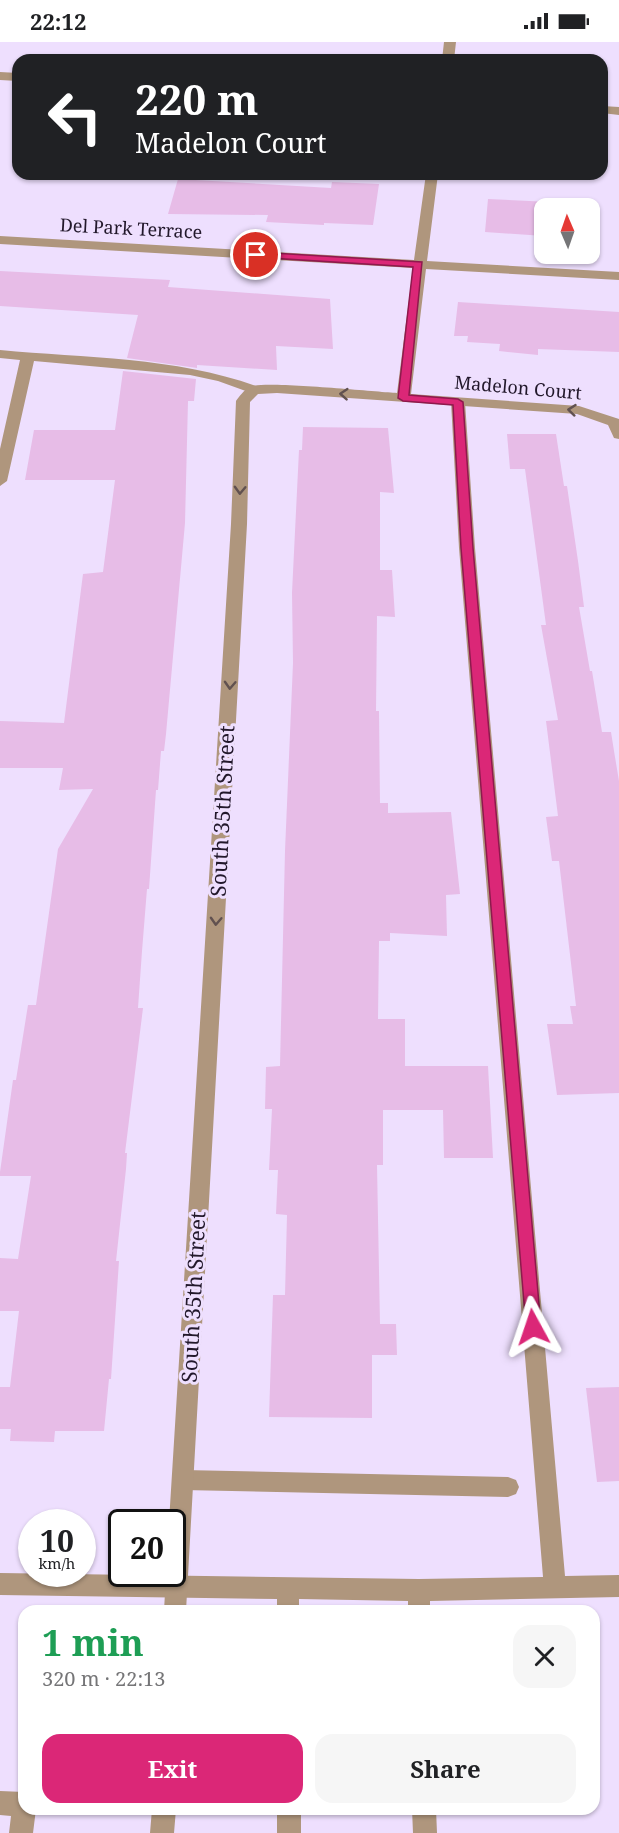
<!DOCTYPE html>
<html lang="en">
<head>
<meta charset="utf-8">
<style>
	:root { --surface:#fff; --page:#f6f6f6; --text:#202124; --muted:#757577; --accent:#db2777 }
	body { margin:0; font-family:"Noto Serif",serif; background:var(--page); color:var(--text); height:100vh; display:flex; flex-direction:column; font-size:22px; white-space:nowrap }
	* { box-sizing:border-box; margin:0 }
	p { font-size:20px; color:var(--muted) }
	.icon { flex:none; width:33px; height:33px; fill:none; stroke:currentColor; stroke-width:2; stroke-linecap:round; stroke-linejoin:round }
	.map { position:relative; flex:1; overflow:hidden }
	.details { position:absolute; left:18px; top:1563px; width:582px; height:210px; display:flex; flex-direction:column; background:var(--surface); border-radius:18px; box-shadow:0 2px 4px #0004 }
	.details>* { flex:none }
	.guide { position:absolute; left:12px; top:12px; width:596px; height:126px; border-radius:18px; box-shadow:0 2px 4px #0004; background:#202124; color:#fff; overflow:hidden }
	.needle { width:39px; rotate:358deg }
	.fabs { position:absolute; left:534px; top:156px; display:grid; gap:12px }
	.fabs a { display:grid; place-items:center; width:66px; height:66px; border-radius:12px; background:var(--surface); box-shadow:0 2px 4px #0004; font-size:30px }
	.speed { position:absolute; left:18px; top:1467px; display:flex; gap:12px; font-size:30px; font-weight:700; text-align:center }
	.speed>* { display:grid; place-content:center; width:78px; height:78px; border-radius:50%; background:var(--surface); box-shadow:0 2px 4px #0004; line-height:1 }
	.speed small { font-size:15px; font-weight:400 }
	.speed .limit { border:3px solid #111; border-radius:9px; background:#fff; color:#111 }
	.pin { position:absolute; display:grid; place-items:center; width:51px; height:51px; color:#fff; margin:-26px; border:3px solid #fff; border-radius:50%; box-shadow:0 2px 6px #0007 }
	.me { position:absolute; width:66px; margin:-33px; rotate:355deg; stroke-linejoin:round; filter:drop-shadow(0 0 4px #0008) }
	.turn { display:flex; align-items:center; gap:21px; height:126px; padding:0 24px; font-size:27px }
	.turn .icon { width:78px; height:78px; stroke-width:2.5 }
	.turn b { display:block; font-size:42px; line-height:51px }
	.round { display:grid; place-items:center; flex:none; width:63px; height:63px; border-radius:18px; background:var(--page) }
	.overview { display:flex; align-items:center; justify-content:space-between; height:102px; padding:0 24px }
	h1 { font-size:36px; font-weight:700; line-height:45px; color:#1e9e55 }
	.cta { display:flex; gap:12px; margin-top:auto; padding:12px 24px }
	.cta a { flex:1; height:69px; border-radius:18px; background:var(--accent); color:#fff; font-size:24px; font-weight:700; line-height:69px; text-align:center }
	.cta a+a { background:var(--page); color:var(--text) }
	.status { display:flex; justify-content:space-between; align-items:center; height:42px; padding:0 30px; background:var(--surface); direction:ltr }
	.status svg { height:16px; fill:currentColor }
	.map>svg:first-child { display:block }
	.building { fill:#e7bce7 }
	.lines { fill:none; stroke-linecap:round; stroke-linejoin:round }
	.lane { fill:#af967d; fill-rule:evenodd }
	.street { fill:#af967d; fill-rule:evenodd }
	.oneway { stroke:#615150 }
	.route { fill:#db2777; stroke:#8e194d; stroke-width:1.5 }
	.labels { text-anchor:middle; stroke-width:6; stroke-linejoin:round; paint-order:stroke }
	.far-street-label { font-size:18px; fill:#22182b; stroke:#eedffe }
	.street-label { font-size:21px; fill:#22182b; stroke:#eedffe }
</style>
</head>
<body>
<div class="status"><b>22:12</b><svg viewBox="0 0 49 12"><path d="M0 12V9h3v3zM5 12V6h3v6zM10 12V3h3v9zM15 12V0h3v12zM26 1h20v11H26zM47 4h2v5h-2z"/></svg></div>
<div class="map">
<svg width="619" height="1791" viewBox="0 0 619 1791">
	<rect width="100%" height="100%" fill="#eedffe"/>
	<path class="building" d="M178,137l153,9 1,-6 47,2 -6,41 -49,-2v2l-58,-3 2,-7 -100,-1z
		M488,157l105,5 -2,34 -1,-30h-46v28l-59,-4z
		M0,229l170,9 -2,7 162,12 3,50 -57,-3 1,24 -80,-5v3l-70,-10 11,-43 -138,-9z
		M458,260l161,10v40l-81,-3v6l-39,-4 1,-7 -33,-2 1,-6h-14z
		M123,329l73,8 -2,22h-6l-3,122 -19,211 -2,17h-3l-3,39h-2l-7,99h-2l-5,62 -4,57h5l-18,145h2l-1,16 -10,92h3l-8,118h-2l-5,52h-49l-1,11 -44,-1 1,-12h-11v-42h10l9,-76h-19v-53l18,1 13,-83h-31v-4l13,-92h3l12,-75h8l22,-156 35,-60 -34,1 4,-22h-63v-47l64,2 19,-149 20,-2 12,-92h-90l9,-50h81z
		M303,385l85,1 6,65 -14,-1v78h12l3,47 -18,-1 -1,95h3l1,92h8v10l63,-1 9,82 -14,1 1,41 -57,-3v8h-11l-1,78h27v47h83l5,92h-49l-1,-48h-60v55h-6l3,159h16l1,31h-25v63l-103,-1 4,-122h12l2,-80 -11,-1 2,-44h-9l3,-61h-7l1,-42 14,-1 5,-215 8,-188 -1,-70 7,-143h3z
		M507,392h49l8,52h3l11,75 6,46h-5l11,64h2l10,61h9l3,19 5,30v312l-62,2 -10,-71h26l-3,-18h6l-17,-145h-7l-6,-44 12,-1 -12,-95 12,-1 -17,-95h5l-21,-156h-15z
		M619,1345v94l-22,1 -11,-94z"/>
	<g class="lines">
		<path class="lane" d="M0,30l18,1v8l-18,-1z
			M602,64l17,1v8l-17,-2z
			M0,308c86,8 177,7 259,37l2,3 -7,4 -36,-13 -28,-6 -156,-14 -27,120 -7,5v-37l20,-89 -20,-2z
			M458,356l7,4 10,146 90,1028 54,-1v22l-189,4v10h-22v-10l-109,-2v12h-22v-12l-277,-4v-22l419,6 124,-2 -84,-1029 -8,-146z
			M183,1428l325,7 8,3 3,7 -3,7 -8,3 -325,-7 -8,-3 -3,-7 3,-7z
			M0,1749l24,1v17h12l-3,24h-24l2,-17 -11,-1z
			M277,1767h24v24h-24z
			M412,1767h24l1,24h-24z"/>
		<path class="street" d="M444,0h12l-2,18h-12z
			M426,132h12l-11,87 192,11v8l-193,-11 -15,125 168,12 40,13v20l-5,-1 -6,-13 -31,-11 -300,-21 -19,1 -8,8 -3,122 -61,1087h-22l2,-37h6v-52h-3l62,-998 5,-123c3,-4 8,-11 13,-14 12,-7 126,5 148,6l16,-125 -413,-24v-8l414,24z
			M152,1767h24l-2,24h-24z"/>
	</g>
	<defs><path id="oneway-chevron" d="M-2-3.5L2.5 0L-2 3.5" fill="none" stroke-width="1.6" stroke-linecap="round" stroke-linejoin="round" transform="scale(1.5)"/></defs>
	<g class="oneway">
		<use href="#oneway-chevron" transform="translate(344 352) rotate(-176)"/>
		<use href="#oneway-chevron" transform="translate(572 368) rotate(-174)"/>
		<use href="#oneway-chevron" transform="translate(240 448) rotate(92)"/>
		<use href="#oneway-chevron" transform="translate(230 643) rotate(93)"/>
		<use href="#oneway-chevron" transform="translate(216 879) rotate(93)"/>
	</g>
	<path class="route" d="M256,210l166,10 -13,133 49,4 5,3 10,146 68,779 -2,5 -6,2 -5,-2 -2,-5 -65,-779 -8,-143 -50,-4 -5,-3 15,-131 -161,-10v-4z"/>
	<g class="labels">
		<g class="far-street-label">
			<text transform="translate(131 187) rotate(3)" y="6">Del Park Terrace</text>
			<text transform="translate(518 346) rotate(5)" y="6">Madelon Court</text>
		</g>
		<g class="street-label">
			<text transform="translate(223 769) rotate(-87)" y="7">South 35th Street</text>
			<text transform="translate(194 1255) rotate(-87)" y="7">South 35th Street</text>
		</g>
	</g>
</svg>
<div class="fabs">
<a><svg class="needle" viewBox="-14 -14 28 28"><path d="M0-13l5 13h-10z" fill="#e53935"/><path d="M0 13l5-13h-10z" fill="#757577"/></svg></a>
</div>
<div class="speed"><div>10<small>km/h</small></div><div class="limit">20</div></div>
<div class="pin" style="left:256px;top:213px;background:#d93025"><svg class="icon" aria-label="arrive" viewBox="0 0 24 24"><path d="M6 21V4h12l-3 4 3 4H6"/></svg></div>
<svg class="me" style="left:533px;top:1285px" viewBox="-20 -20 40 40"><path d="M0-17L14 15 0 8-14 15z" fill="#db2777" stroke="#fff" stroke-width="4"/></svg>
<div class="guide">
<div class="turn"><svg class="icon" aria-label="left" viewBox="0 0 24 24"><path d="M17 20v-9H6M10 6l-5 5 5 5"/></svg><div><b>220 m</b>Madelon Court</div></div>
</div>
<section class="details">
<div class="overview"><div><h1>1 min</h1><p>320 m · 22:13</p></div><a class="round"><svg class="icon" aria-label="close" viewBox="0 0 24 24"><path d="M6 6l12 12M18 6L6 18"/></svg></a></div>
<div class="cta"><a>Exit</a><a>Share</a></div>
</section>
</div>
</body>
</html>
